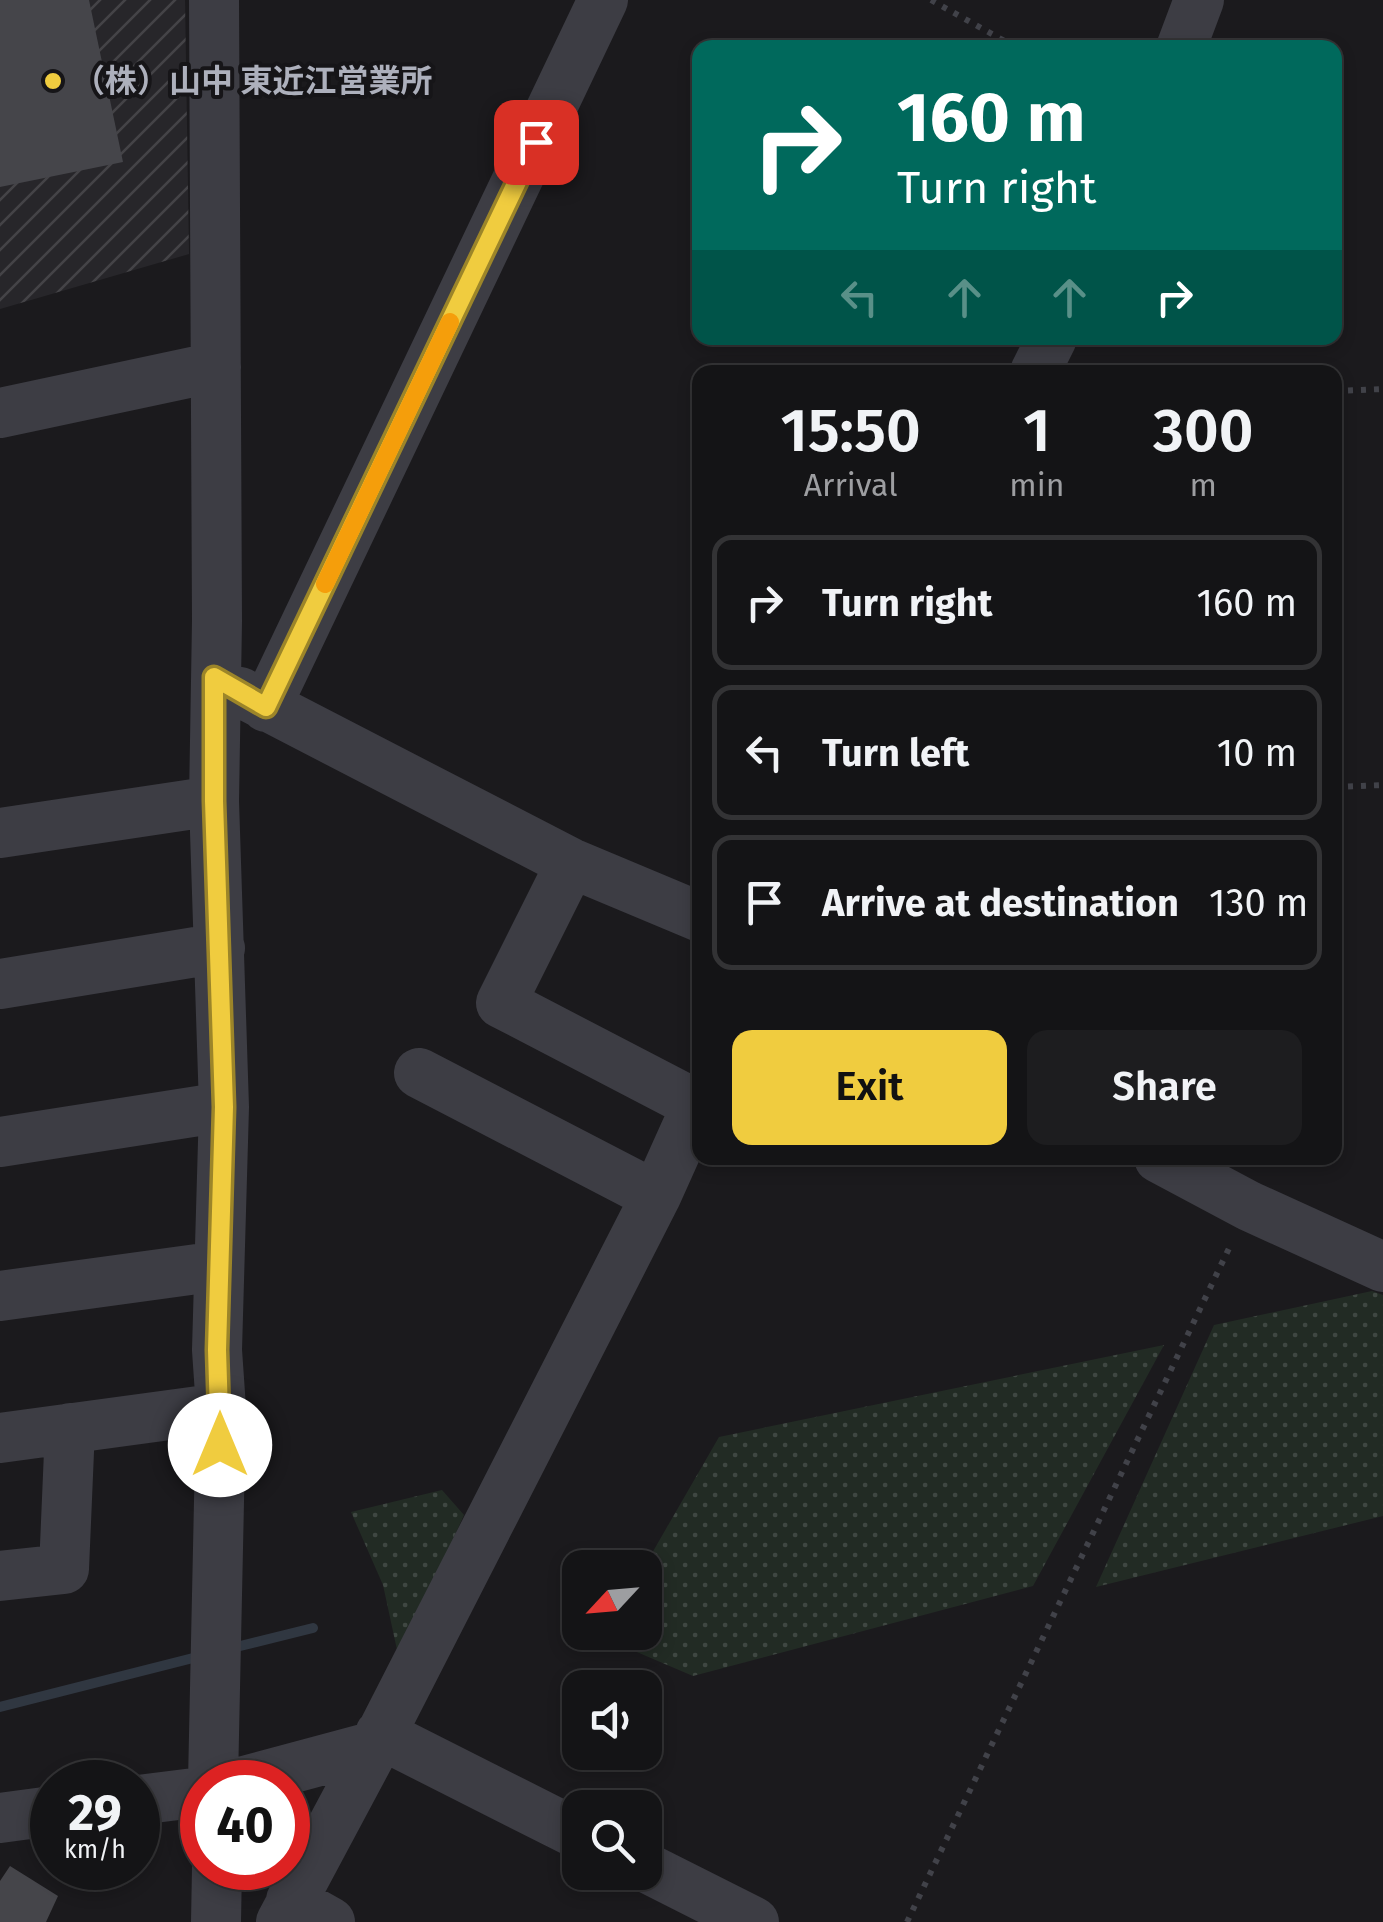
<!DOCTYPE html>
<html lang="en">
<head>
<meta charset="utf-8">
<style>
	:root { --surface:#141416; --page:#1d1d1f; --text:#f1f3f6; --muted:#9d9ea1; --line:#333335; --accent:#f0cc3f }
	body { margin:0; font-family:"Fira Sans","Noto Sans JP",sans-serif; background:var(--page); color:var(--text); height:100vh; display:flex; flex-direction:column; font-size:38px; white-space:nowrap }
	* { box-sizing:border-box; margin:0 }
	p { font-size:32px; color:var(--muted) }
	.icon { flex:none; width:55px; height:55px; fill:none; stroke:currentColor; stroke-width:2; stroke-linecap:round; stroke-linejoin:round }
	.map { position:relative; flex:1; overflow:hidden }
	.panel { position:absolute; left:692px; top:365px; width:650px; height:800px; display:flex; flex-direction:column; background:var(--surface); border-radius:20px; box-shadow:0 5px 15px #0003,0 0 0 2px var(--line) }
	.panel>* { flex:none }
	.banner { position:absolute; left:692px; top:40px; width:650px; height:305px; border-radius:20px; box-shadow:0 5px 15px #0003,0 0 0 2px var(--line); background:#00695c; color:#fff; overflow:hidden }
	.needle { width:65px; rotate:244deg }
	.buttons { position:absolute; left:562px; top:1550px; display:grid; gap:20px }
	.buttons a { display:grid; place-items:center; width:100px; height:100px; border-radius:20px; background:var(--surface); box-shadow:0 5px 15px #0003,0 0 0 2px var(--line); font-size:50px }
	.speed { position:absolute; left:30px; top:1760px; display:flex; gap:20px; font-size:50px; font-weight:700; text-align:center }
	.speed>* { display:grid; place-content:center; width:130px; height:130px; border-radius:50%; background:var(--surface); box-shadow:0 5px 15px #0003,0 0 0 2px var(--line); line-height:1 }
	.speed small { font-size:25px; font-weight:400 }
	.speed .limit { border:15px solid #d22; background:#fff; color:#111 }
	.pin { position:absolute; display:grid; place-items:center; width:85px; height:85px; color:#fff; margin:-42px; border-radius:20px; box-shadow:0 5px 15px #0006 }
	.me { position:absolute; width:110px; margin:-55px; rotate:0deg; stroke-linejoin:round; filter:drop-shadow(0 0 8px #0008) }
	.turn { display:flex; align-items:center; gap:35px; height:210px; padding:0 40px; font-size:45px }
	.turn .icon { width:130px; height:130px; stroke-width:2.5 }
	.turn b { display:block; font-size:70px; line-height:85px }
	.lanes { display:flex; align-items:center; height:95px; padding:0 40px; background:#0003; justify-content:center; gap:50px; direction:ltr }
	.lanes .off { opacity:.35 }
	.eta { display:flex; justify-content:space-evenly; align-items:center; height:170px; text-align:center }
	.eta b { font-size:60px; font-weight:600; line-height:70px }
	.cta { display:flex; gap:20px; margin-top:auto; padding:20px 40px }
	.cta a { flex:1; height:115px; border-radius:20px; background:var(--accent); color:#111; font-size:40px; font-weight:600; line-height:115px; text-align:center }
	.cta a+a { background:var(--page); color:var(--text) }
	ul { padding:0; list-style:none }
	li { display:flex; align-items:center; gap:30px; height:135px; margin:0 20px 15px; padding:0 20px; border:5px solid var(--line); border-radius:20px }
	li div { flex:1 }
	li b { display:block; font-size:38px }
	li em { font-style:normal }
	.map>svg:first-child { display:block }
	.industrial { fill:url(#industrial-furrows) }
	.green { fill:url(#green-dots) }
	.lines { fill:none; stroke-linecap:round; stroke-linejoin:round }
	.stream { stroke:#303741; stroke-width:10 }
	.building { fill:#45454a }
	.path { stroke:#414249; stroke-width:6; stroke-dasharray:5 8; stroke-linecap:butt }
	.minor { stroke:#3d3d44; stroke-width:50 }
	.route-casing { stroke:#9c8529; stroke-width:25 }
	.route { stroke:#f0cc3f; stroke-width:18 }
	.slow { stroke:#f59e0b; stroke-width:18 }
	.poi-dot { fill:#f0cc3f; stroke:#161518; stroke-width:4 }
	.labels { text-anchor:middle; stroke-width:8; stroke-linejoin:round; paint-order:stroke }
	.poi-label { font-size:32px; font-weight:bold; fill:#adb0bc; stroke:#161518; text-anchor:start }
</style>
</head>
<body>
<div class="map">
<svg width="1383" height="1922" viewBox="0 0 1383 1922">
	<defs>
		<pattern id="industrial-furrows" width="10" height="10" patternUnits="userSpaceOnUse" patternTransform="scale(2.5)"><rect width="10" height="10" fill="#27262a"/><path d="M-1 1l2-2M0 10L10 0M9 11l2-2" fill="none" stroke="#444347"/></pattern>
		<pattern id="green-dots" width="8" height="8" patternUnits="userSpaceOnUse" patternTransform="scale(2.5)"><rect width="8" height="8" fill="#222b24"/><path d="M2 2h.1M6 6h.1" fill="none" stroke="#3f4742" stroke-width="1.8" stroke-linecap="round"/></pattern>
	</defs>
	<rect width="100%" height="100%" fill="#1b1a1d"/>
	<path class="industrial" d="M0,0h185l4,254 -189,55z"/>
	<path class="green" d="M1372,1291l11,4v221l-287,71 118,-262z
		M1164,1345l-131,241 -340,90 -89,-38 3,-5 38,-1 -1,-65 75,-130z
		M442,1490l22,25 -65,144 -16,-74 -32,-73z"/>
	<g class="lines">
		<path class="stream" d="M232,1648l81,-20
			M0,1707l201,-51"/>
	</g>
	<path class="building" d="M0,0h89l34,162 -123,25z
		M10,1866l48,30 -12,26h-46v-41z"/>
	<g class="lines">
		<path class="path" d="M931,0l86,48
			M1335,391l48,-2
			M1335,787l48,-2
			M907,1922l325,-680"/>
		<path class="minor" d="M1181,48l18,-48
			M1035,372l17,-34
			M0,413l216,-46
			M240,692l331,171 129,54
			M266,707l337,-707
			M0,833l214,-32
			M571,863l-70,140 196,102
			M0,984l220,-36
			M419,1073l237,123
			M0,1142l224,-35
			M1159,1158l90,48 134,61
			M0,1296l219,-30
			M0,1438l221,-30
			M0,1576l64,-7 6,-141
			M380,1734l200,101
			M213,1782l8,-374 -4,-58 7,-243 -10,-306 3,-180 -3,-621
			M241,1782l134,-36
			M138,1800l64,-8
			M0,1818l52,-7
			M645,1867l109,55
			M291,1900l39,22
			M216,1922l1,-54
			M281,1922l94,-176 281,-550 44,-98"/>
	</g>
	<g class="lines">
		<defs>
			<path id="route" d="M220,1445l-3,-95 7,-243 -10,-306v-124l52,30 270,-565"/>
		</defs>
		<use href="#route" class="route-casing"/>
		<use href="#route" class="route"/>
		<path class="slow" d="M325,584l125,-262"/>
	</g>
	<circle class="poi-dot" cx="53" cy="81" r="10"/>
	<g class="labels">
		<g class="poi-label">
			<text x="73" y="92">（株）山中 東近江営業所</text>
		</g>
	</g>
</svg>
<div class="buttons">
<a><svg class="needle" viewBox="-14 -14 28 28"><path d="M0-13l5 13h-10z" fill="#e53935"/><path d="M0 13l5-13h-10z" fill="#9d9ea1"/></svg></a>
<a><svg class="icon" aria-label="sound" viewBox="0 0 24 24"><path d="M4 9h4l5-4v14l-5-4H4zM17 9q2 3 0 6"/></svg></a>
<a><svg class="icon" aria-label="search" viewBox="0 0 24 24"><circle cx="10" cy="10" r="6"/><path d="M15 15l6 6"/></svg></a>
</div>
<div class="speed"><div>29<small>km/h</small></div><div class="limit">40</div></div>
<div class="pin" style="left:536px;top:142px;background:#d93025"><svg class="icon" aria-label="arrive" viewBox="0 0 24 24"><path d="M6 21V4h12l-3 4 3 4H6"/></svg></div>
<svg class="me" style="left:220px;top:1445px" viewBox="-20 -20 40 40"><circle r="19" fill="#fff"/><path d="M0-13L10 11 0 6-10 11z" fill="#f0cc3f"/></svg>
<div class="banner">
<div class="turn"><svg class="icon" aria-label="right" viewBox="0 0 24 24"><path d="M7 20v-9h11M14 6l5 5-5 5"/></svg><div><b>160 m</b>Turn right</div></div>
<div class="lanes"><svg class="icon off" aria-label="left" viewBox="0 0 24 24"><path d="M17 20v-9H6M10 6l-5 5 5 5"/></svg><svg class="icon off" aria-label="ahead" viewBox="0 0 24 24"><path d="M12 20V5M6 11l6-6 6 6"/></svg><svg class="icon off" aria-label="ahead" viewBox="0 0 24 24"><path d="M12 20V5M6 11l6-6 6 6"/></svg><svg class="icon" aria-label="right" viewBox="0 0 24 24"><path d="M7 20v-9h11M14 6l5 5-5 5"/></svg></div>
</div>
<section class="panel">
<div class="eta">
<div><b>15:50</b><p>Arrival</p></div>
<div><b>1</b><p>min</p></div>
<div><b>300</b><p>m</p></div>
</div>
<ul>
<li><svg class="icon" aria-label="right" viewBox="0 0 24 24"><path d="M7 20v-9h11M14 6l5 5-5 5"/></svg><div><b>Turn right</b></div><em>160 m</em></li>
<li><svg class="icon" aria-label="left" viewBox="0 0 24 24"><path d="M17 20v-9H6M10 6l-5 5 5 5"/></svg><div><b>Turn left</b></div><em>10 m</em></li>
<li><svg class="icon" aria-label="arrive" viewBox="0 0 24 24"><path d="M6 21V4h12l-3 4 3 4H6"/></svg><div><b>Arrive at destination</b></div><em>130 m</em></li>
</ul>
<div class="cta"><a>Exit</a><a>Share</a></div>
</section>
</div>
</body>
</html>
